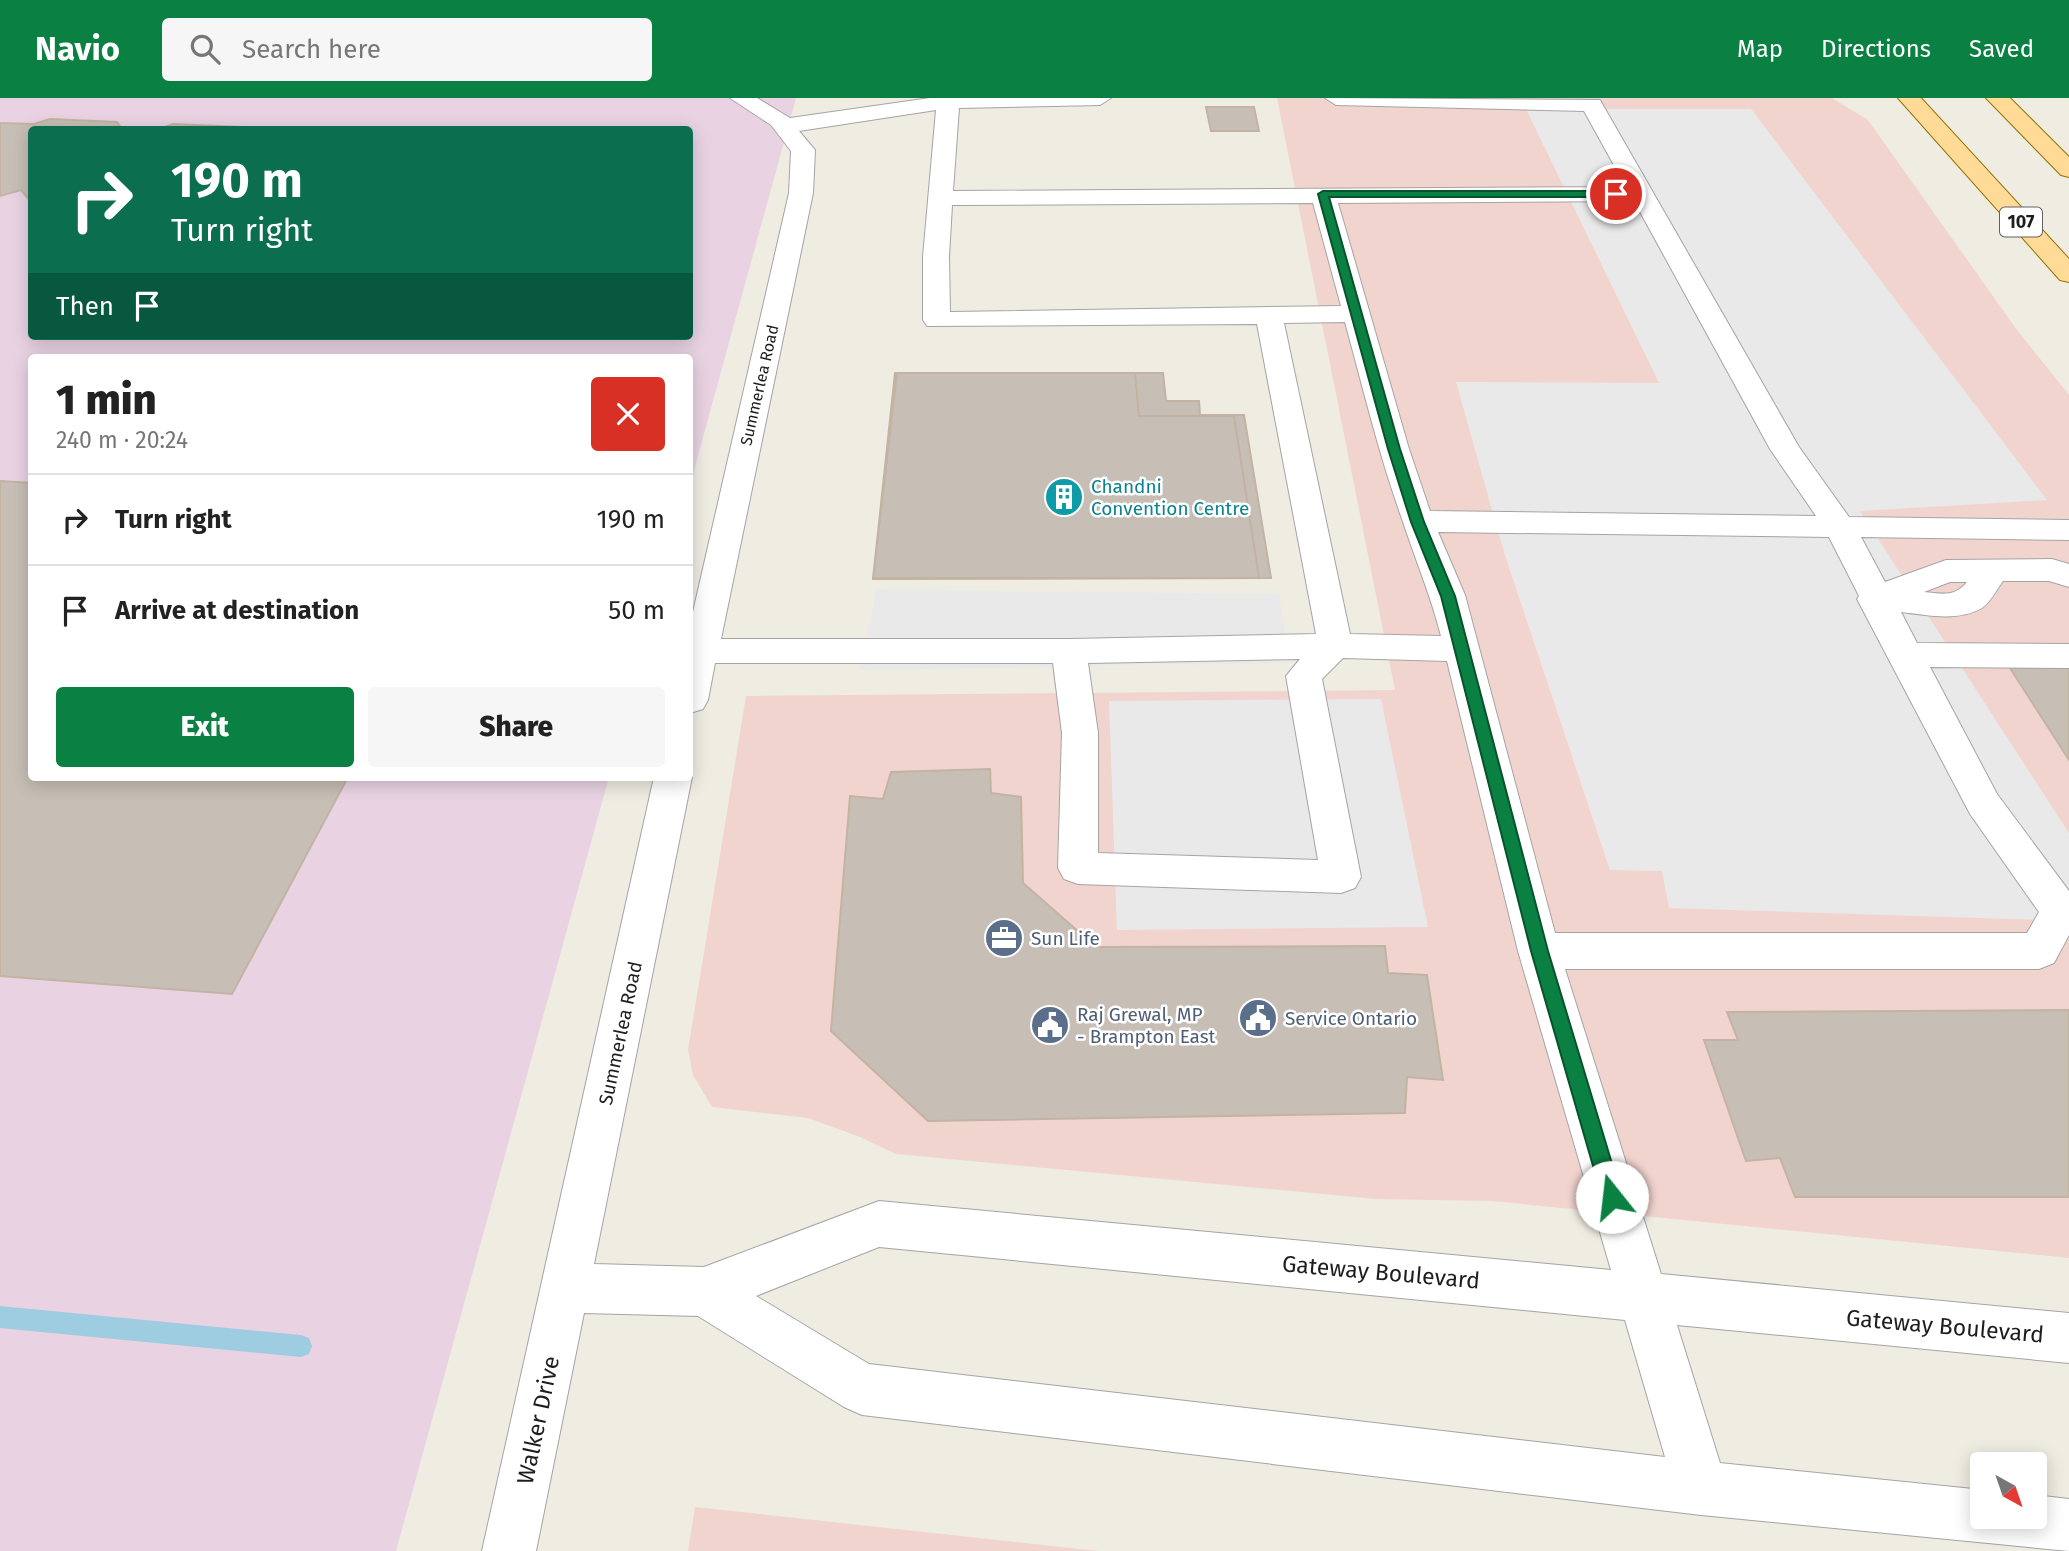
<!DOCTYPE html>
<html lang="en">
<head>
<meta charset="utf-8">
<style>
	:root { --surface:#fff; --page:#f6f6f6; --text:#222; --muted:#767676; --line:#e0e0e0; --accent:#0b8043 }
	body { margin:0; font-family:"Fira Sans",sans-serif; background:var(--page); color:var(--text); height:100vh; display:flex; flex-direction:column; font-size:26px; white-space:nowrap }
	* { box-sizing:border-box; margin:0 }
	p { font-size:23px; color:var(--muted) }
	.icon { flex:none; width:38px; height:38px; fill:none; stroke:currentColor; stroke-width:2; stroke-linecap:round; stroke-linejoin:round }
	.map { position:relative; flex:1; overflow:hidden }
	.sheet { position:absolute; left:28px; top:256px; width:665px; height:427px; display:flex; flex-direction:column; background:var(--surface); border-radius:7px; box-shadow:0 4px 18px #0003 }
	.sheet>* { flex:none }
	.guide { position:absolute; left:28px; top:28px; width:665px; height:214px; border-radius:7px; box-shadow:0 4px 18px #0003; background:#0b6e4f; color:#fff; overflow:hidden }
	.needle { width:46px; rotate:140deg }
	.fabs { position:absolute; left:1970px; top:1354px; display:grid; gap:14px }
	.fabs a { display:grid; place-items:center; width:77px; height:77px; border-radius:7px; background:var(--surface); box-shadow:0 4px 18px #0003; font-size:35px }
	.pin { position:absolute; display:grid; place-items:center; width:60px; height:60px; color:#fff; margin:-30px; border:4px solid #fff; border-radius:50%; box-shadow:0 2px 7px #0007 }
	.me { position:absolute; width:77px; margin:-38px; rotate:344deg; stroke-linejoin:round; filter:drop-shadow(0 0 5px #0008) }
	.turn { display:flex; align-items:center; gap:24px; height:147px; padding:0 28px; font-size:32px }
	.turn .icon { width:91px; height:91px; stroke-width:2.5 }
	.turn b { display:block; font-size:49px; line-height:60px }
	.then { display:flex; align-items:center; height:66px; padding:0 28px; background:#0003; gap:14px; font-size:26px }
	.round { display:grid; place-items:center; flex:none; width:74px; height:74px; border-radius:7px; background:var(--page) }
	.head { display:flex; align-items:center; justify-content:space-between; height:119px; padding:0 28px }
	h1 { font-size:42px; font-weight:800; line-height:52px }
	.primary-button { display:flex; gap:14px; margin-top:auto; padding:14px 28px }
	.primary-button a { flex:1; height:80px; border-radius:7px; background:var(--accent); color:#fff; font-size:28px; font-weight:800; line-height:80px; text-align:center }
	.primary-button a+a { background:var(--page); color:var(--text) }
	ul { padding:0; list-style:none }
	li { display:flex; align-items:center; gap:21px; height:91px; padding:0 28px; border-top:2px solid var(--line) }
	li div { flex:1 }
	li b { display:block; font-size:26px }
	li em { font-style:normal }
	header { display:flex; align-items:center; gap:42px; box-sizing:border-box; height:98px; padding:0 35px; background:var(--accent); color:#fff }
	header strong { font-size:33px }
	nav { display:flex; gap:38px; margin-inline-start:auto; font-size:24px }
	.search { width:490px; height:63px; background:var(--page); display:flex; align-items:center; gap:18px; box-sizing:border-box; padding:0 24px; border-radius:7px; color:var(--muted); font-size:26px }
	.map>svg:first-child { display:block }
	.commercial { fill:#f2d4cf }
	.industrial { fill:#e9d3e3; fill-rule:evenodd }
	.parking { fill:#e9e9e9 }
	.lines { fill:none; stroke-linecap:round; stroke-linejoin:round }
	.stream { fill:#9ecce1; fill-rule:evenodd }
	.building { fill:#c7bfb5; stroke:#c2b3a3; stroke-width:2 }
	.minor-casing { stroke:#a4a4a4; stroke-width:2 }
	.major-casing { stroke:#967100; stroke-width:2 }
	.minor { fill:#fff; fill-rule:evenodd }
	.major { fill:#ffdb97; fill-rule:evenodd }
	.route { fill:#0b8043; stroke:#07532c; stroke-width:2 }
	.labels { text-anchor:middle; stroke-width:5; stroke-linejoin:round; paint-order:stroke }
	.far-street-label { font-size:16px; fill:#1d1d1d; stroke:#fff }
	.shield { fill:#fff; stroke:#616161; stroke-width:2 }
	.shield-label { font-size:18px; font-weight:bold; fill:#1d1d1d }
	.culture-label { font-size:19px; fill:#0d838f; stroke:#fff; text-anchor:start }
	.service-label { font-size:19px; fill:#4e5e75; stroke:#fff; text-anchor:start }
	.street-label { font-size:19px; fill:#1d1d1d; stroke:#fff }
	.near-street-label { font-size:23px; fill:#1d1d1d; stroke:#fff }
</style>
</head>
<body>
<header>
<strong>Navio</strong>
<div class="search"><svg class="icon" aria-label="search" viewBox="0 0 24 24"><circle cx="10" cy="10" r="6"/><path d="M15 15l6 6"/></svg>Search here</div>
<nav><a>Map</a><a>Directions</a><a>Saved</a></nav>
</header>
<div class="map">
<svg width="2069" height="1453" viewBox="0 0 2069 1453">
	<rect width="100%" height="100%" fill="#efece2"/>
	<path class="commercial" d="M1277,0h555l36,22 149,210 52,65v863l-577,-57 -116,-2 -480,-45 -36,-17 -52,-19 -96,-11 -19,-32 -5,-25 58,-354 649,-6z
		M695,1409l403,44h-410z"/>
	<path class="industrial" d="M0,0h796l-106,387v-128h-658v420h577l-213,774h-396zM32,32h658v206h-658z"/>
	<path class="parking" d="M1526,11h225l296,391 -187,11 209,322v88l-400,-13 -7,-37 -52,-1 -107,-321 -47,-167 203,1z
		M877,491l402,5 10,69 -430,7z
		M1381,601l47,228 -311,3 -8,-229z"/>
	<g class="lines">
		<path class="stream" d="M0,1208l301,29 8,3 3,8 -3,8 -8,3 -301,-29z"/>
	</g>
	<path class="building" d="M1206,9h48l5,24h-48z
		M50,21l67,3 5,7 12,1h-102v73l-11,-13 -21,6v-73l34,1z
		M173,26l69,3 2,3h-87z
		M895,275h268l3,28h33l1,14h44l27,163 -398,1z
		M897,275h238l4,43h95l25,162h-386z
		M0,383l32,2v294h316l-116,217 -232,-18z
		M2069,566v96l-61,-95z
		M990,671l1,24 30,4 2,86 73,64 289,-1 3,27 39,2 16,105 -36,-3 -2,36 -477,8 -97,-90 19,-235 33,3 8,-27z
		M2069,912v187h-274l-15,-39 -34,3 -42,-121h34l-11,-28z"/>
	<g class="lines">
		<defs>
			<path id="minor" d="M730,0h27l33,20 140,-20h181l-11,7 -141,3 -6,83 673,-4 -42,-76 -248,-6 -11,-7 275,2 199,347 50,70 220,3v20l-208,-3 24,45 61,-22 106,-1 17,5v23l-20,-6h-46c-6,8 -13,22 -21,27 -24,14 -55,7 -81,4l16,31 152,1v24l-139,-1 67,127 72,97v44l-15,28 -15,6h-474l96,305 408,39v50l-392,-38 43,138 263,27v27h52v-22l34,4v52l-368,-36 -839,-100 -18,-8 -146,-91 -114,-3 -48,238h-54l172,-774h36v-4l2,4 -98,487 110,3 175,-66 732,69 -93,-319 -71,-290 -104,-3 -21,21 39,198 -6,11 -14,5 -263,-9 -14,-5 -6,-11 4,-135 -9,-70h-338l-7,37 -5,9 -13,4v-88l99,-432 2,-42 -20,-26zM936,12l-13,147v63l4,6 330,-2 59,310 -247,5h-348l92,-446 2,-43 -16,-19zM1634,103l136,248 46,67 -386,-5 -21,-62 -71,-246zM1313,105l28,103 -391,6 -1,-55 3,-52zM1345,224c18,66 34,133 57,197 13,40 29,77 39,117l-91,-2 -66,-311zM1438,434l391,5 30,59 -2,3 113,215 69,98 -12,21h-472l-90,-338zM1950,484h17c-12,15 -25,12 -43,10zM1300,561l-14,17 32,184 -220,-7v-120l-10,-70zM879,1149l746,73 40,137 -796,-93 -113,-68z"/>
			<path id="major" d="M1898,0h23l148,161v23l-9,-2z
				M1986,0h24l59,59v20l-8,-2z"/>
		</defs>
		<use href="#minor" class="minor-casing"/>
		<use href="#major" class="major-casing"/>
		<use href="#minor" class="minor"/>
		<use href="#major" class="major"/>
	</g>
	<path class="route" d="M1323,93h293l5,3 -5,3h-287l71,252 24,73 31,74 93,355 74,246 -3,7 -7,3 -7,-3 -3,-7 -71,-246 -90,-355 -30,-74 -23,-73 -70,-255z"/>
	<defs>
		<symbol id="building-disc" viewBox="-11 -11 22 22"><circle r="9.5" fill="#0f9aa8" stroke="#fff"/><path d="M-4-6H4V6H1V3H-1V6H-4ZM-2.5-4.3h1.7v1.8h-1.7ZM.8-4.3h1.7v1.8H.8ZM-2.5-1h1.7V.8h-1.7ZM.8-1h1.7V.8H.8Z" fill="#fff"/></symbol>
		<symbol id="office-disc" viewBox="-11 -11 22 22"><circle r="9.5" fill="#5c6f8a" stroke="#fff"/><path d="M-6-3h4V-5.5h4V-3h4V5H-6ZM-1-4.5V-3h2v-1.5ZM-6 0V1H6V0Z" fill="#fff"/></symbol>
		<symbol id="civic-disc" viewBox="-11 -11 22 22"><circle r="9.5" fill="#5c6f8a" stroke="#fff"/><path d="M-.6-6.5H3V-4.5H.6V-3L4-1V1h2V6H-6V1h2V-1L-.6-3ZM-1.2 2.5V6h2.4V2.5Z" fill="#fff"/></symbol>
	</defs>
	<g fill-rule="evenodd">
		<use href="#building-disc" x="1042" y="377" width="44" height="44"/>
		<use href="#office-disc" x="982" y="818" width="44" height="44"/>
		<use href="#civic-disc" x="1236" y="898" width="44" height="44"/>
		<use href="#civic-disc" x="1028" y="905" width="44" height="44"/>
	</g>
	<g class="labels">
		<g class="far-street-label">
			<text transform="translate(759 287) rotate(-77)" y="6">Summerlea Road</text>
		</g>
		<rect class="shield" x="2000" y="109.5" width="42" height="29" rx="5"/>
		<g class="shield-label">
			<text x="2021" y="130">107</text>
		</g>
		<g class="culture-label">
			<text x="1091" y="395">Chandni<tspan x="1091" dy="22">Convention Centre</tspan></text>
		</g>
		<g class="service-label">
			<text x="1031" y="847">Sun Life</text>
			<text x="1077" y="923">Raj Grewal, MP<tspan x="1077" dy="22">- Brampton East</tspan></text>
			<text x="1285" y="927">Service Ontario</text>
		</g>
		<g class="street-label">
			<text transform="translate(620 935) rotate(-78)" y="7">Summerlea Road</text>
		</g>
		<g class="near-street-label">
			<text transform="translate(1381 1174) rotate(5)" y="8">Gateway Boulevard</text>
			<text transform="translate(1945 1228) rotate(5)" y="8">Gateway Boulevard</text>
			<text transform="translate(538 1322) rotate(-78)" y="8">Walker Drive</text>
		</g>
	</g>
</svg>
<div class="fabs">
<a><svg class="needle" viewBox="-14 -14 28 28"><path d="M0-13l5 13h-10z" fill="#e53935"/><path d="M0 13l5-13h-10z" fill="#767676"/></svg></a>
</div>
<div class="pin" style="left:1616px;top:96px;background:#d93025"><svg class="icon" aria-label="arrive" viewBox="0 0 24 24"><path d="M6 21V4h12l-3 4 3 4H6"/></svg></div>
<svg class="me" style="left:1612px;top:1099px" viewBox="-20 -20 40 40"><circle r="19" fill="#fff"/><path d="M0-13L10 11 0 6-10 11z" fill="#0b8043"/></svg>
<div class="guide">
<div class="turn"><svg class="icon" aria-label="right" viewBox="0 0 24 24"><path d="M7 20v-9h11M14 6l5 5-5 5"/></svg><div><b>190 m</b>Turn right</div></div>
<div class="then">Then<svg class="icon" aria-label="arrive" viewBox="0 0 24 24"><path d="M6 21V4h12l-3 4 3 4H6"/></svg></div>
</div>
<section class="sheet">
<div class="head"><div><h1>1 min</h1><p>240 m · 20:24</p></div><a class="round" style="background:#d93025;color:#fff"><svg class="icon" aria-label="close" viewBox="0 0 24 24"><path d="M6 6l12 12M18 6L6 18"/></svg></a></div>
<ul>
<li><svg class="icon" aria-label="right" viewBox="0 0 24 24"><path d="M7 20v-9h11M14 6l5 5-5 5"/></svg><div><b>Turn right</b></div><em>190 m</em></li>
<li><svg class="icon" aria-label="arrive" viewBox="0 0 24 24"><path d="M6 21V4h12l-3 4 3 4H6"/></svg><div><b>Arrive at destination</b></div><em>50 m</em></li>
</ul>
<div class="primary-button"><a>Exit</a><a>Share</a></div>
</section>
</div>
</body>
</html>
